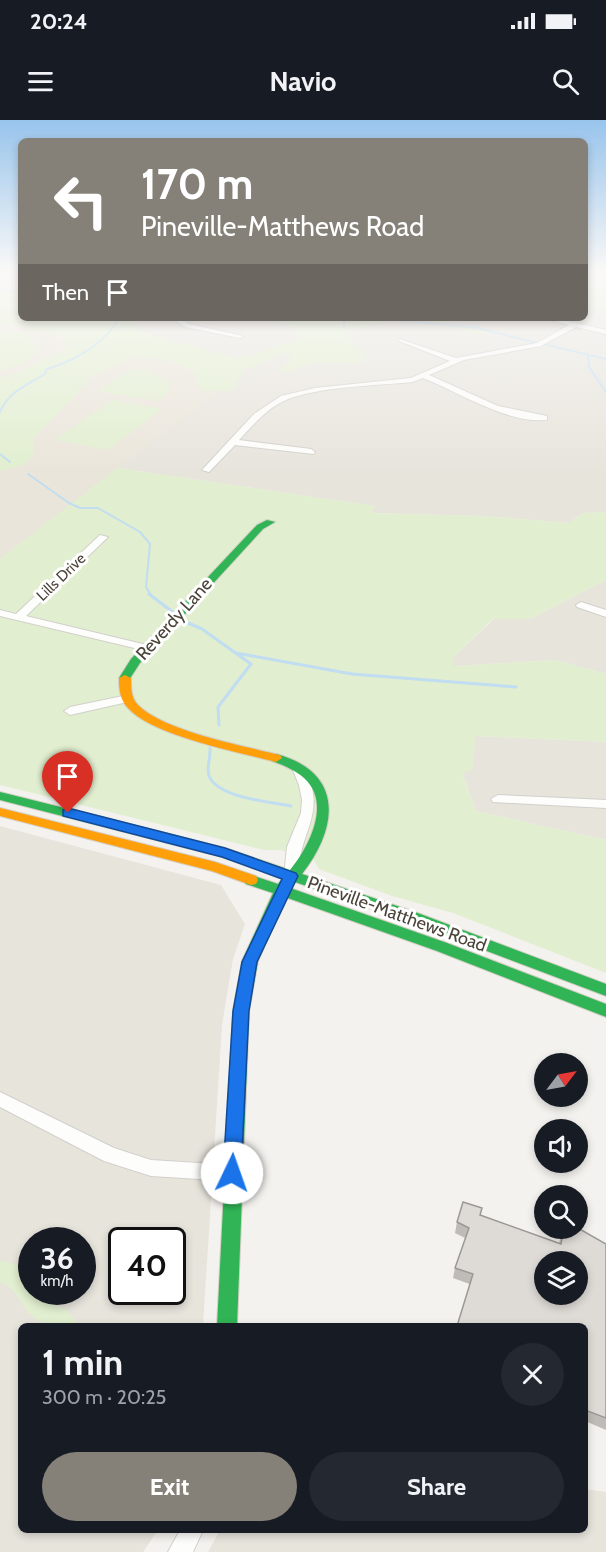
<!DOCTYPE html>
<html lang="en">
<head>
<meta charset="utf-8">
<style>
	:root { --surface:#171b24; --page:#242831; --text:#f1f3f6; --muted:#9ea1a6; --accent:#868178 }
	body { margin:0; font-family:Cabin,sans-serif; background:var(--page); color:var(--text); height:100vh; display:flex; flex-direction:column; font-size:22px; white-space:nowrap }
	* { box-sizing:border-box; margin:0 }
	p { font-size:20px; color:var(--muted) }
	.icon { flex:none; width:33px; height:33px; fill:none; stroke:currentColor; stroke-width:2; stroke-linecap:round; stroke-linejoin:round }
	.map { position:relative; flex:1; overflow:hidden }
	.drawer { position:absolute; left:18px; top:1203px; width:570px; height:210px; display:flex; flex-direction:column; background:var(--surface); border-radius:9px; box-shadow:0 3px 9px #0003 }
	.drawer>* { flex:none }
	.banner { position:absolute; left:18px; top:18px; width:570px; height:183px; border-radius:9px; box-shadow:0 3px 9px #0003; background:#868178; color:#fff; overflow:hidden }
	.needle { width:39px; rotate:58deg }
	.controls { position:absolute; left:534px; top:933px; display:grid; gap:12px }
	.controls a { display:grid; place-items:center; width:54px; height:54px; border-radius:50%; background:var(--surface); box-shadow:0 3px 9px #0003; font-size:30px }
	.speed { position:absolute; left:18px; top:1107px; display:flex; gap:12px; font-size:30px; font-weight:700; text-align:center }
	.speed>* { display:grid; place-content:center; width:78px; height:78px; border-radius:50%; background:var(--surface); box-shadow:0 3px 9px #0003; line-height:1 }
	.speed small { font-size:15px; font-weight:400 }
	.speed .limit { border:3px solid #111; border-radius:9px; background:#fff; color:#111 }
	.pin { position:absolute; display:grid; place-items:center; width:51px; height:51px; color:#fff; margin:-62px -26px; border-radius:50% 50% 50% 0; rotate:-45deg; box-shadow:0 0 6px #0007 }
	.pin .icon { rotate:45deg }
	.me { position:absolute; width:66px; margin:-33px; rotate:3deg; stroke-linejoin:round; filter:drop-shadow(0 0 4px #0008) }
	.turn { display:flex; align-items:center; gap:21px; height:126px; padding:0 24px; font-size:27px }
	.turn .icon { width:78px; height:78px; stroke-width:2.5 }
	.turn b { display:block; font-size:42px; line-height:51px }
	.then { display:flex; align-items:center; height:57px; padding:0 24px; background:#0003; gap:12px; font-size:22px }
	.round { display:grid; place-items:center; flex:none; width:63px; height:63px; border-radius:32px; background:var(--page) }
	.summary { display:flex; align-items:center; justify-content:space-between; height:102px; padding:0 24px }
	h1 { font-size:36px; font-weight:700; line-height:45px }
	.cta { display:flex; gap:12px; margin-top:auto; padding:12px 24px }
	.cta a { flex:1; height:69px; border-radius:36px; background:var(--accent); color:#fff; font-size:24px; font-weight:700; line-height:69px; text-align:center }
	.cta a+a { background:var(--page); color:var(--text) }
	.status { display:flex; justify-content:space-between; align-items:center; height:42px; padding:0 30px; background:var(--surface); direction:ltr }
	.status svg { height:16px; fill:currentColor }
	header { display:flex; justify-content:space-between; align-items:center; height:78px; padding:0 24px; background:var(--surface); font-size:27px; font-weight:700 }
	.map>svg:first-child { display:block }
	.residential { fill:#e7e4dc; fill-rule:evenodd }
	.education { fill:#eae5da }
	.green { fill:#e1eecf }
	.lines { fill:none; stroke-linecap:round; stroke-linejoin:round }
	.stream-far1 { stroke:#c0ddf1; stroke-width:2 }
	.stream { stroke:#c0ddf1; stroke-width:3 }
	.street-casing { stroke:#d2d0cb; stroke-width:2 }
	.fast-casing { stroke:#d3cfc5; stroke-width:2 }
	.slow-casing { stroke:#d3cfc5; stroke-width:2 }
	.street { fill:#fdfdfc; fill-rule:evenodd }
	.fast { fill:#30b455; fill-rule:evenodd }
	.slow { fill:#ff9f0a; fill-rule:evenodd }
	.wall { fill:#bfbcb8 }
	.building { fill:#dedbd6; stroke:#9b9996; stroke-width:1.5; fill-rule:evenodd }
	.route { fill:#1a73e8; stroke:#114b97; stroke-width:1.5 }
	.labels { text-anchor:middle; stroke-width:6; stroke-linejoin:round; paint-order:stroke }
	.far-street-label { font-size:15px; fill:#4b4439; stroke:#fff }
	.street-label { font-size:18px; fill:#4b4439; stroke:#fff }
</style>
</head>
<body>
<div class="status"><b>20:24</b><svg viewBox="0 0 49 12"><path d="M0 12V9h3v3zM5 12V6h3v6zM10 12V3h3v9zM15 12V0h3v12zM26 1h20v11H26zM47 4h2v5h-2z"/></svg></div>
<header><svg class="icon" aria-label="menu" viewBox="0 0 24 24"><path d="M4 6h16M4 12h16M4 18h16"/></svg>Navio<svg class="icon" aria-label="search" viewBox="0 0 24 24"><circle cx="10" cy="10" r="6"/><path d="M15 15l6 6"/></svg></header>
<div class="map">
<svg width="606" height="1432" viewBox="0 0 606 1432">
	<rect width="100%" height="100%" fill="#f4f2ee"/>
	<path class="residential" d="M0,153h21v19l-21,5z
		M606,186v206l-23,1 -14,10 -87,-7 -112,-3 5,-7 -258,-38 139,-106 -146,-24 9,-20h466v-10z
		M606,460v94l-51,-14 -102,6v-9l41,-38h36z
		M475,616l131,6v98l-130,-29 -14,-39 10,-3z
		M0,706l221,59 24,39 -12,35 -11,66 -19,301h-182v204h137l-15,22h-143zM32,1120h50v52h-50zM122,1120h50v52h-50z
		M585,1369l21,3v60h-398l12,-22h365z"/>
	<path class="education" d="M0,199l257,43 -257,197z"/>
	<path class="green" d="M585,153h21v38l-21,-4z
		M21,170v28h113l4,13 98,27 15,-2 49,-19 -7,-7 6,-3 -21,-4 4,-5h155c14,9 35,8 52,15 -26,4 -43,-12 -67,-15 -26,-3 -53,6 -77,15l12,16 11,6 -8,8h-47l-30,10 -4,-2 10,-9 2,-7c-13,-5 -30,12 -45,13l-15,23h-29l-9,-20 -28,-12 -32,-2 -44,20 -12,17 -43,44 -1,17 -9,10 -24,6v-93l28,-10 41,-22 -13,-12 -56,-10v-27z
		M0,210l24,3 13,10 -1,10 -14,11 -22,6z
		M134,248l26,8 9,9v6l-10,10 -57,-9 -3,-3z
		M112,280l50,9 -54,41 -53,-10z
		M117,348l258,38 -4,7 111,3 87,7 14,-10 23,-1v68l-76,39h-37l-40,38v9l102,-6 51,14v68l-130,-6 -4,34 -10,3 14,38 130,29v133l-153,-60 -61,-17 -73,-27 -6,-10 -32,-9h-17l-264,-65v-226z
		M0,1141l19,4 12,20 1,7h5l8,8 21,10 15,16c-17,0 -41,1 -53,-14 -11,-15 -10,-21 -28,-30z"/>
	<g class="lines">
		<path class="stream-far1" d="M0,169l21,4
			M378,198l99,10 61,15
			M344,208v-6l4,-4
			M547,225l59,14
			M588,236l1,11 17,25
			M0,292c8,-20 27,-27 45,-38l2,-5c30,-9 56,-25 73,-51
			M0,334l10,8
			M28,354l41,29 11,5h18l42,24 10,12 -4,43 5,8"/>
		<path class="stream" d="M149,474l25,19
			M181,500l21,9 49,35 -33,43 1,18
			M236,533l116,21 164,13
			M210,628c1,9 -4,20 -1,28 9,22 62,26 82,30"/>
		<defs>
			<path id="street" d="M172,198h7l10,6 54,12 -3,2 -55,-11z
				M543,198h12l51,12v4l-30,-7 -35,19 -77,14 -35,15 69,31 49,10v4c-40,4 -88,-28 -124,-42l-11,4c-38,4 -88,4 -124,17 -20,8 -35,26 -49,41l72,9 4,3 -1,2 -79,-9 -26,27 -7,-2 52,-56 27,-18 34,-8 96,-10 39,-17 -51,-20v-2l57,19 81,-15 32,-18z
				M100,415l8,2 -82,79 125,30v4l-4,1 -147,-35v-6l16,4z
				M581,482l25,8v7l-29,-10 -1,-2z
				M128,575l6,4 -2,2 -62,14 -6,-4 6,-4z
				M298,644c6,2 6,4 9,10 19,41 -9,61 -9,102l-7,5 -7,-5 3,-29 14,-34 1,-13 -3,-15 -7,-17z
				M498,675l108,5v8l-113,-6 -2,-3z
				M0,972l114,56 37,12 81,5 6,2 3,6 -3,6 -6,2 -81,-5 -47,-15 -104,-54z
				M180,1410h23l-10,22h-25z"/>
			<path id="fast" d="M267,400l8,2 -12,7 -123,134 -11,17h-8l-2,-2 12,-19 126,-134z
				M276,634c68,18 63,73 26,120l113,38 191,72v12l-201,-76 -110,-38 -5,6 157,55 159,61v13l-169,-66 -152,-54 -27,64 -9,50 -12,315h-20l16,-315 9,-50 31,-68 -27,-9 -2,-4 2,-4 5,-1 27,9 5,-6 -61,-21 -222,-57v-8l225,56 65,22c19,-23 42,-67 14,-92 -9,-8 -21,-13 -32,-17l-2,-3 2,-3z"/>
			<path id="slow" d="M125,555l6,3c0,9 0,19 6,26 25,27 107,42 143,51l2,3 -6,4c-37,-10 -123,-26 -148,-54 -8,-8 -9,-19 -9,-30z
				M0,688l215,54 41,14 2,4 -2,4 -5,1 -39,-14 -212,-55z"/>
		</defs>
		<use href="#street" class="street-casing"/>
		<use href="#fast" class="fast-casing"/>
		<use href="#slow" class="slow-casing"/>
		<use href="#street" class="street"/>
		<use href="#fast" class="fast"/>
		<use href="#slow" class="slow"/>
	</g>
	<path class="wall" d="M480,1095l79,28 4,-15h15l28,16v186l-21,-9v-95l-132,-48 2,-10 10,-30 -10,-5 2,-11z"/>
	<path class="building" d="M463,1082l19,6 -2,7 81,29 3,-16h14l28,16v174l-21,-8v-84h-128l16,-52 -18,-6 14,-40 -12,-6zM544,1142h34v32h-34z"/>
	<linearGradient id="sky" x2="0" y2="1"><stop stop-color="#98c4ec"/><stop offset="0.43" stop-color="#faf9f7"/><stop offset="1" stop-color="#faf9f7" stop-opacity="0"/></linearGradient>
	<rect width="606" height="354" fill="url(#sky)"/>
	<path class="route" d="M68,688l157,40 71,25 2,3 -41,86 -8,49 -8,162 -3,6 -6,2 -6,-2 -3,-6 10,-162 9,-49 40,-83 -60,-22 -159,-41v-6z"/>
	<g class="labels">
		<g class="far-street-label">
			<text transform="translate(61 457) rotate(-44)" y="5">Lills Drive</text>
		</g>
		<g class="street-label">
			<text transform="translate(174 499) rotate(-48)" y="6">Reverdy Lane</text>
			<text transform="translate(397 794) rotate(20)" y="6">Pineville-Matthews Road</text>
		</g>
	</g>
</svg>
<div class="controls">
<a><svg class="needle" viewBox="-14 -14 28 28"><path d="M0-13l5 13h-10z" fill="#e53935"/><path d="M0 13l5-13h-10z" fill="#9ea1a6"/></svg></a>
<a><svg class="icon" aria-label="sound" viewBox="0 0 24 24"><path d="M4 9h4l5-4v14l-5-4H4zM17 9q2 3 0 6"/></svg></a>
<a><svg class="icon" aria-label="search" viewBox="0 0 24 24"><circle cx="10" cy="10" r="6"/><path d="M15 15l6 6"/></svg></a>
<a><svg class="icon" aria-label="layers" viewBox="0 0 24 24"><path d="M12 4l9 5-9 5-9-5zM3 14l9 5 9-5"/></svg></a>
</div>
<div class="speed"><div>36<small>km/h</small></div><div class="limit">40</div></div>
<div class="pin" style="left:68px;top:693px;background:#d93025"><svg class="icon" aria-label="arrive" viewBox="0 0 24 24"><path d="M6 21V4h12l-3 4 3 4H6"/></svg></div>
<svg class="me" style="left:232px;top:1053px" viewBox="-20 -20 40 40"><circle r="19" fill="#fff"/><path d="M0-13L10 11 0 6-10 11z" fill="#1a73e8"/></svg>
<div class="banner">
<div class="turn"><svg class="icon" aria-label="left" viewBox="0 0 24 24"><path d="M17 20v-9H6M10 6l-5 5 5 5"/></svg><div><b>170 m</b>Pineville-Matthews Road</div></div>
<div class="then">Then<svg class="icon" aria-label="arrive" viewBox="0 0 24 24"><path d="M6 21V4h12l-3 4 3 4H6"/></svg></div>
</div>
<section class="drawer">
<div class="summary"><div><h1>1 min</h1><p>300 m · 20:25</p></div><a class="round"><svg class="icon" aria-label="close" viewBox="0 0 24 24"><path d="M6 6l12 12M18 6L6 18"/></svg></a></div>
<div class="cta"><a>Exit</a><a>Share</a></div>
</section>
</div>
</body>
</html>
